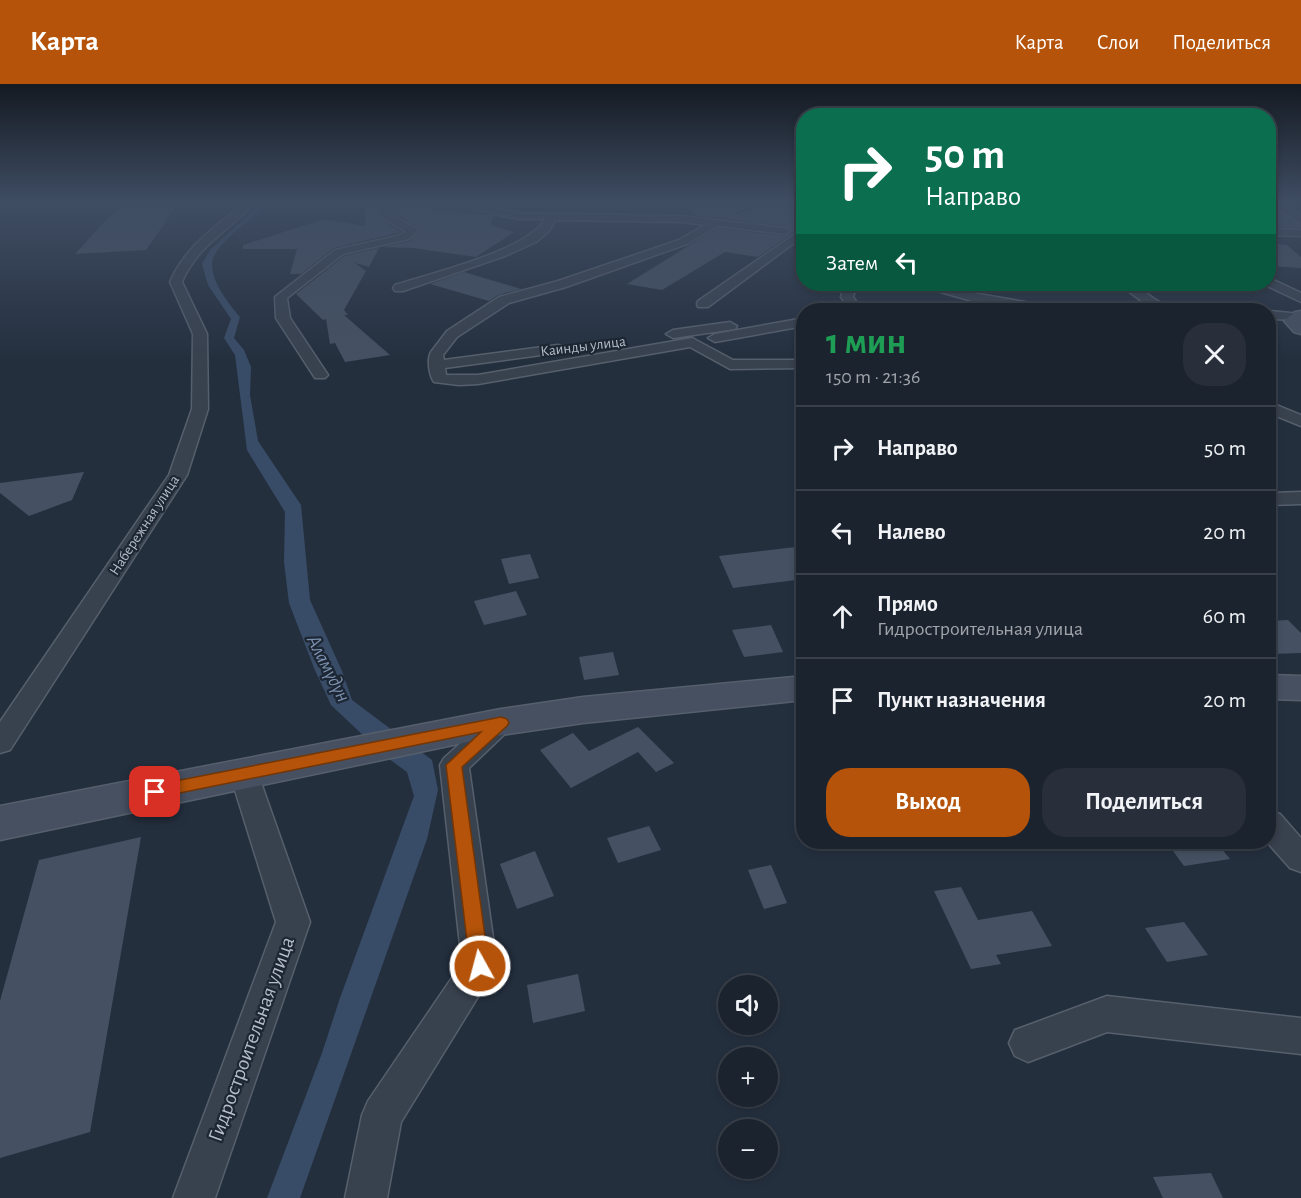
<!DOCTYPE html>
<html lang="ru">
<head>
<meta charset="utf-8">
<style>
	:root { --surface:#1b232e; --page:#282f3a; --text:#f1f3f6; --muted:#a0a4aa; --line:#39404a; --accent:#b45309 }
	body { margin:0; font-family:"Alegreya Sans",sans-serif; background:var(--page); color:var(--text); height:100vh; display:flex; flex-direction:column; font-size:22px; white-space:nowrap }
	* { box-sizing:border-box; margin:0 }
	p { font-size:20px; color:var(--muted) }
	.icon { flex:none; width:33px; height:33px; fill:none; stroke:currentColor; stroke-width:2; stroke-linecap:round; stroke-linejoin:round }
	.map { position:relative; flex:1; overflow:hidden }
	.panel { position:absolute; left:796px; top:219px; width:480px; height:546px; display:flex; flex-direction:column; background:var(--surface); border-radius:24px; box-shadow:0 3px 9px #0003,0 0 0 2px var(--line) }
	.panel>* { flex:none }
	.top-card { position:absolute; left:796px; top:24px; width:480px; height:183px; border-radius:24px; box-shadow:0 3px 9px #0003,0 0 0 2px var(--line); background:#0b6e4f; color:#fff; overflow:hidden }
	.tools { position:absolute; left:718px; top:891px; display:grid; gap:12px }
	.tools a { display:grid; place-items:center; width:60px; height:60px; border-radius:50%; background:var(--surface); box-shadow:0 3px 9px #0003,0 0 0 2px var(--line); font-size:30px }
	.pin { position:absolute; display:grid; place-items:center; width:51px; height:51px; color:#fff; margin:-26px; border-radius:12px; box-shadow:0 3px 9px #0006 }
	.me { position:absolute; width:66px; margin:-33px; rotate:353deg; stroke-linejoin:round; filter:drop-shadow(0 0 4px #0008) }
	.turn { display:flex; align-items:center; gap:21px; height:126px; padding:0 30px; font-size:27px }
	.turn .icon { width:78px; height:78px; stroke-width:2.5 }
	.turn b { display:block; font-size:42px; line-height:51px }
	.then { display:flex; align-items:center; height:57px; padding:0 30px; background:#0003; gap:12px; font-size:22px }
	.round { display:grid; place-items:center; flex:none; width:63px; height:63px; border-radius:24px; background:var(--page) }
	.overview { display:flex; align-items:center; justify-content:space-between; height:102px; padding:0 30px }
	h1 { font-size:36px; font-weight:700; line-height:45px; color:#1e9e55 }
	.primary-button { display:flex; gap:12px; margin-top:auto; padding:12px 30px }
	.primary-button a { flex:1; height:69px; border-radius:24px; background:var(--accent); color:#fff; font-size:24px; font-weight:700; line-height:69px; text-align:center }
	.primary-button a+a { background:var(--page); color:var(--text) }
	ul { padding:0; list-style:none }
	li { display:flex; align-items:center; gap:18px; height:84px; padding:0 30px; border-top:2px solid var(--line) }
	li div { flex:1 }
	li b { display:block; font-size:22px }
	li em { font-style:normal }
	header { display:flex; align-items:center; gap:36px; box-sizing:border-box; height:84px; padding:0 30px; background:var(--accent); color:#fff }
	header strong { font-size:28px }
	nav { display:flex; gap:33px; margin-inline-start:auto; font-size:21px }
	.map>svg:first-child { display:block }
	.water { fill:#394c67 }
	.building { fill:#455162 }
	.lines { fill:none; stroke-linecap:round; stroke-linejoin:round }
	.street-casing { stroke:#565f6c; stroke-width:3 }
	.secondary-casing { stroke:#565f6c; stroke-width:3 }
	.street { fill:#38414e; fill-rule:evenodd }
	.secondary { fill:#465061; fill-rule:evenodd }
	.route { fill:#b45309; stroke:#753606; stroke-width:1.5 }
	.labels { text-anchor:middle; stroke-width:4.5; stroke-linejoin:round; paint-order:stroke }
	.far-street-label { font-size:15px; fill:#b4bcc9; stroke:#1d2633 }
	.water-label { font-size:20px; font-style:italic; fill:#7c92b1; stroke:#1d2633 }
	.near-street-label { font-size:21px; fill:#b4bcc9; stroke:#1d2633 }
</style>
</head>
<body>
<header>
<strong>Карта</strong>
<nav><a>Карта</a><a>Слои</a><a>Поделиться</a></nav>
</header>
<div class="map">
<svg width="1301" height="1114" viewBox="0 0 1301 1114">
	<rect width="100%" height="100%" fill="#242f3e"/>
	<path class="water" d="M261,120h7c-13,12 -57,43 -56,60 0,19 17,40 28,53l-6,21 10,12 7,17 -1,28 8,46 43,64 9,95 32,71 10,29 80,60 6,30 -11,49 -127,359h-33l55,-145 18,-55 74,-202 -7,-24 -22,-16 -54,-51 -17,-37 -25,-65 -5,-41 1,-50 -38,-62 -12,-95 -11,-17 7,-19 -23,-34 -6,-21 8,-14z"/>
	<path class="building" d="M124,120h54l-32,46 -71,4 30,-33z
		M365,120h10l-1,5 5,10 22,13 -67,16 -33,26h-11l7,-25h-54v-4l81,-26 41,7z
		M390,120h48l1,3 -10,3 64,5 3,1 -4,2 -1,7 23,7 -38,25 -63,-9 -30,-1 27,-6 8,-9 -1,-6 -27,-15z
		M682,120h66l-18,7 8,6 38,-12 28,8v20l-7,-3 -39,27 -33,-5 -63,38 -35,-6 90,-56 68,8 7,-4 -7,-6 -90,-11z
		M1269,120l32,22v2l-22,-1 -10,-9z
		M1269,159l18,2 14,12v11l-32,-2z
		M379,164l-10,19 -14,-4 11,8 -22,39 4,5h-4l46,40 -45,7 -10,-19 -5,1 -4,-25 -3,1 -27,-26 48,-38z
		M464,188l57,17 -23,6 -9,6 -59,-17z
		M84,388l-12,28 -43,16 -29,-23v-10z
		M804,462v33l-71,9 -14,-32z
		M530,470l9,24 -30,6 -8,-25z
		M516,507l11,24 -43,10 -10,-24z
		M1288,536l13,13v20l-32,1v-33z
		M771,541l12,27 -39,5 -12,-27z
		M613,568l6,23 -35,5 -5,-23z
		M638,643l36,36 -18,9 -18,-20 -67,36 -31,-38 33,-17 16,18z
		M649,742l12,24 -43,13 -11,-25z
		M141,753l-51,295 -90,26v-157l39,-141z
		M1204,758h12l14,17 -46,7 -14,-19z
		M535,767l19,45 -37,13 -17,-45z
		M771,781l16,38 -23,6 -16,-39z
		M961,803l17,33 54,-9 20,35 -56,9 5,9 -30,5 -37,-78z
		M1184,838l24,33 -41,7 -22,-34z
		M578,890l7,37 -52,12 -6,-38z
		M1211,1089l12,25h-60l-10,-21z"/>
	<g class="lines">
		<defs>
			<path id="street" d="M243,120h11c-26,27 -57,42 -72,78l25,52 1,75 -21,66 -177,275 -10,3v-31l169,-247 23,-66 1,-75 -23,-52c15,-35 44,-54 73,-78z
				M378,120h10l-2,4 2,5 28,15v4l-7,7 -66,15 -56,44 3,20 38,57 -3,3h-10l-39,-60 -1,-21 60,-47 66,-15 4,-4 -25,-14 -4,-9z
				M453,120h21l44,9 163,3 104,12 5,3 -5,3 -68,-8 -30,18 -121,43 -57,16 -52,34 -14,18 1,5 114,-15 5,1 2,3 -2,3 -118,16 1,7h32l214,-37 41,22h71v8l-74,1 -40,-22 -212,37 -19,1 -25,-3c-5,-7 -7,-23 -3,-30l16,-21 52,-34 59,-16 121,-41 26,-15 -24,-3 -126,-2 -6,11 -13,11 -31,14 -102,35h-8l-2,-3 2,-3c34,-11 134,-35 150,-66h-27z
				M756,120h18l-37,11 -5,-3z
				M1272,120h12l17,12v8z
				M1269,145l32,1v6l-32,-1z
				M798,148l5,3 -1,2 -94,70h-10l-1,-3 1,-3z
				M1269,194l32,15v9l-36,-17 4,-1z
				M849,200h13l-7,7 -2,6 9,13h-12l-9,-13 2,-8z
				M921,200h18l34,9 69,12 106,1 -29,-22c19,-2 28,12 44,20 8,4 17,0 24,6h-159l-56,-9 -49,-14z
				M1269,227l32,3v6l-32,-1z
				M804,234v8l-89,16 -7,-4 7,-4z
				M730,238l7,4 -2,3 -62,9 -7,-4 7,-4z
				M1269,318l32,13v11l-32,-13z
				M1301,408v12l-32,1v-12z
				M501,628l9,3 4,7 -4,7 -41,39 28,198 -96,156 -14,76h-42l17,-83 6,-14 94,-138 -22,-198 4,-7 48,-43z
				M244,679l10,3 4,8 52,148 -95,276h-42l103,-276 -46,-148 4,-8z
				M1269,727l11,3 21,24v34l-11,-4 -23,-26h2z
				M1107,912l194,22v36l-194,-22 -79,30 -13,-6 -6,-13 6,-13z"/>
			<path id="secondary" d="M1301,227v23l-7,-2 -10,-11 11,-9z
				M1269,591l32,1v24l-32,-1z
				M804,592v24l-221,23 -82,12 -501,105v-34l501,-97 82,-12z"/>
		</defs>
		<use href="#street" class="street-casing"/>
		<use href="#secondary" class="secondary-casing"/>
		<use href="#street" class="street"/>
		<use href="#secondary" class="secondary"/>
	</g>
	<linearGradient id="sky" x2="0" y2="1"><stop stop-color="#141a22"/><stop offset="0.43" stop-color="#3f4d63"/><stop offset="1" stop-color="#3f4d63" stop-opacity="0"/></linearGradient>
	<rect width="1301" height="276" fill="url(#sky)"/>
	<path class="route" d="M501,633l6,2 2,4 -2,3 -45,41 27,199 -2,7 -7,2 -7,-2 -3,-7 -24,-201 35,-33 -326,66 -6,-2 -2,-4 2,-5 6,-2z"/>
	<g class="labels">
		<g class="far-street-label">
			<text transform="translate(583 262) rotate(-7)" y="5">Каинды улица</text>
			<text transform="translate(144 441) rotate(-57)" y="5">Набережная улица</text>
		</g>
		<g class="water-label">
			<text transform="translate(329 584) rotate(63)" y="7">Аламүдүн</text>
		</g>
		<g class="near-street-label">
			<text transform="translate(251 955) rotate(-70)" y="7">Гидростроительная улица</text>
		</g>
	</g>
</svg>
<div class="tools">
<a><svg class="icon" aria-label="sound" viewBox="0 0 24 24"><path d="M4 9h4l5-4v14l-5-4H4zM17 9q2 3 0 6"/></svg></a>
<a>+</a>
<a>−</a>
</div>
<div class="pin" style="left:155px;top:708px;background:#d93025"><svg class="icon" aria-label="arrive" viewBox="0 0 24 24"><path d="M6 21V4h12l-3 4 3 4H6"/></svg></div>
<svg class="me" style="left:480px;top:882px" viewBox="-20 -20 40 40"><circle r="17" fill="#b45309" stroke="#fff" stroke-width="3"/><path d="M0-11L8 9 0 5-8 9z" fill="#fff"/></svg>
<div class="top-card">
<div class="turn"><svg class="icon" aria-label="right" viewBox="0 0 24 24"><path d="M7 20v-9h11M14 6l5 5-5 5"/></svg><div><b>50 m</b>Направо</div></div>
<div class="then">Затем<svg class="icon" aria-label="left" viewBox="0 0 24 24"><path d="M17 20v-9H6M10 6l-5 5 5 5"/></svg></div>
</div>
<section class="panel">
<div class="overview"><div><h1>1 мин</h1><p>150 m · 21:36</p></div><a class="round"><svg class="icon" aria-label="close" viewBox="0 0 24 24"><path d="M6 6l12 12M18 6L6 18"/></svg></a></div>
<ul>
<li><svg class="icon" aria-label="right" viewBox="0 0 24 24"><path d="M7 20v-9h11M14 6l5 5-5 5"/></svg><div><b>Направо</b></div><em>50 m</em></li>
<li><svg class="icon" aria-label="left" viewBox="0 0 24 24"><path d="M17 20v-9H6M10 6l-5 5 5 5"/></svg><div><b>Налево</b></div><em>20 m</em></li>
<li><svg class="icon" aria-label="ahead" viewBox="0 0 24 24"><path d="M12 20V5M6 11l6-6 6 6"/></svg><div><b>Прямо</b><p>Гидростроительная улица</p></div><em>60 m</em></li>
<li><svg class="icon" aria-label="arrive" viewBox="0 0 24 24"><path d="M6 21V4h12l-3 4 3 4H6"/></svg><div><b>Пункт назначения</b></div><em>20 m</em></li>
</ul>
<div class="primary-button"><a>Выход</a><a>Поделиться</a></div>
</section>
</div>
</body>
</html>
